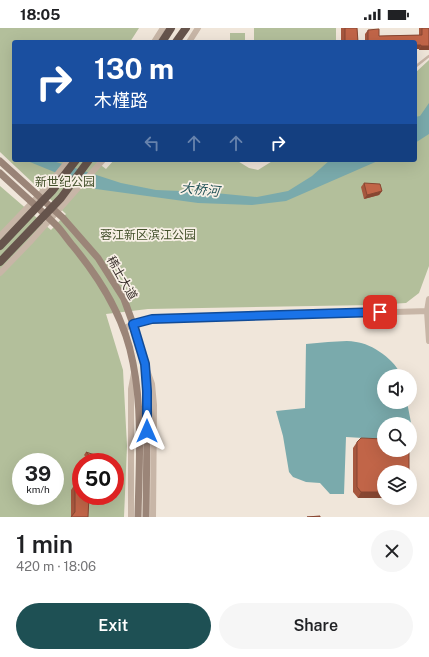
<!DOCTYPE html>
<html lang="en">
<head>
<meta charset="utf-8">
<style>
	:root { --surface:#fff; --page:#f6f6f6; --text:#202124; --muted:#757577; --accent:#1e5054 }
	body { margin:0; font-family:"Public Sans","Noto Sans SC",sans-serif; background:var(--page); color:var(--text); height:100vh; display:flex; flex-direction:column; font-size:15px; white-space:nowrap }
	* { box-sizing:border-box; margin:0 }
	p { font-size:13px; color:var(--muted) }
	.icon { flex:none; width:22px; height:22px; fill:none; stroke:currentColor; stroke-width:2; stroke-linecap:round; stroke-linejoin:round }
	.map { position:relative; height:489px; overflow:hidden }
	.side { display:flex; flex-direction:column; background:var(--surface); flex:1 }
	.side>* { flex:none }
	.guide { position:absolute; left:12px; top:12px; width:405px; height:122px; border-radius:4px; box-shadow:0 4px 16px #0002; background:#1a4fa0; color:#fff; overflow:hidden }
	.controls { position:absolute; left:377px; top:341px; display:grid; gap:8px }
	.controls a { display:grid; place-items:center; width:40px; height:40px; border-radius:50%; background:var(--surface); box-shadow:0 4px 16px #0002; font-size:20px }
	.speed { position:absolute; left:12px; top:425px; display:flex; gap:8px; font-size:20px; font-weight:700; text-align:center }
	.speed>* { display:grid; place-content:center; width:52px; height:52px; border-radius:50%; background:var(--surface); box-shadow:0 4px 16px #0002; line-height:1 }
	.speed small { font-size:10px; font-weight:400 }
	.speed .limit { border:6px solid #d22; background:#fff; color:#111 }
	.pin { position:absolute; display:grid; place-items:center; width:34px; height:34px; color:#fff; margin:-17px; border-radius:8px; box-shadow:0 2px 6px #0006 }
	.me { position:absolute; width:44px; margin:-22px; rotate:0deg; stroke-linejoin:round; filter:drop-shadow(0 0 3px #0008) }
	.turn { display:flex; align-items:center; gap:14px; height:84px; padding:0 16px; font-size:18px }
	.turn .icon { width:52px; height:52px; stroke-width:2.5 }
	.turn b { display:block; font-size:28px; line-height:34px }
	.lanes { display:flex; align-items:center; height:38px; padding:0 16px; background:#0003; justify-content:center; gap:20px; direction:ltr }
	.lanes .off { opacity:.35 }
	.round { display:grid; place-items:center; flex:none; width:42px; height:42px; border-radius:21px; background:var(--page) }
	.head { display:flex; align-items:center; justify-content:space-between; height:68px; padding:0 16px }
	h1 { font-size:24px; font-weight:600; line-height:30px }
	.primary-button { display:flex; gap:8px; margin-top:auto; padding:8px 16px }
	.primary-button a { flex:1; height:46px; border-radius:24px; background:var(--accent); color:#fff; font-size:16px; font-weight:600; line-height:46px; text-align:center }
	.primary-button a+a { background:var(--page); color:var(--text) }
	.status { display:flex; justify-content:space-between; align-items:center; height:28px; padding:0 20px; background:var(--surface); direction:ltr }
	.status svg { height:11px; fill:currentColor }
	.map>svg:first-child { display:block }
	.green { fill:#b3bf9b; fill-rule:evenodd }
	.water { fill:#7aaaac }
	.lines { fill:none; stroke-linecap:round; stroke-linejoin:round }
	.service { stroke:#c8b6a7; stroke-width:2.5 }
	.tertiary { stroke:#c8b6a7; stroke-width:6 }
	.secondary { stroke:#9b8578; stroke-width:7 }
	.trunk { stroke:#66544c; stroke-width:8 }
	.wall { fill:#a6573e }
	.shaded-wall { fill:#874732 }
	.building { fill:#c16548; stroke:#874732 }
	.route-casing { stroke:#114b97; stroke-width:10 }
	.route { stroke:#1a73e8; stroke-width:7 }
	.labels { text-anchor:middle; stroke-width:3.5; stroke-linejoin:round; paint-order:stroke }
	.park-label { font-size:12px; fill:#44512c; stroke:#f8f0e6 }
	.street-label { font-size:12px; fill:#342b27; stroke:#f8f0e6 }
	.water-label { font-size:13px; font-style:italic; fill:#1e5054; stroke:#f8f0e6 }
</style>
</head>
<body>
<div class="status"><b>18:05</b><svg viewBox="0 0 49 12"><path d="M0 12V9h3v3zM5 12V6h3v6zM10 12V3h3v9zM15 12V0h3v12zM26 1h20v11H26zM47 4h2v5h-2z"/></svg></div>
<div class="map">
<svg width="429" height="489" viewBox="0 0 429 489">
	<rect width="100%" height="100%" fill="#f0e6da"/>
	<path class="green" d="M0,0h139l-9,14h-116v118h80l12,9 8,-9h122l13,8 9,2 16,-10h141v-87l14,-13v206l-10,27 -13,10 -34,2 -224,4 -42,5 17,56 4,76 -3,71h-124v-331l51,44 15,-16 -66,-62zM21,434h34v34h-34zM81,434h34v34h-34z
		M254,0h82v14h-82z
		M230,5h15v9h-15z"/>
	<path class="water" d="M429,75v31l-14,9v-26l5,-1z
		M25,132h25l71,23 35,7 49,2 52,5 31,-6 24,-15 18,-16h50l-94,41 -34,4 -54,-2 -102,-14z
		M328,314c9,0 19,-2 28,0 15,1 41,19 45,34h-17v26h23l6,31h-3v-9h-26v10h-3l-1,5 -34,-2 -2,57h-14l-10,-11 -14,-1 -13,-5 -4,-5 -6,-36 -7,-25 29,-3 1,-64z"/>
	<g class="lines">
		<path class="service" d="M415,39l14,-11"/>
		<path class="tertiary" d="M154,14l9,-14
			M189,14l9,-14
			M0,208l46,-48 23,-28
			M0,245l30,-31 73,-82
			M429,271l-2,12 2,30
			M123,301l10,-5 19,-5 277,-8
			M147,342l5,14 2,21 -1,112
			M131,489v-128l3,-16"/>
		<path class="secondary" d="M0,133l63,57 35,40 26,41 9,25 12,41 2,26v40l-1,86
			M0,145c18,17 38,34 56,52 6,6 11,14 17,21 28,34 52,72 60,117 10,50 6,103 5,154"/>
		<path class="trunk" d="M162,14l9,-14
			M176,14l10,-14
			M0,218l52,-55 24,-31
			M0,234l61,-64 28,-38"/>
	</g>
	<path class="wall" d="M341,0h16l1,14h-17z
		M419,0h10v22h-10v-1l-4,-7h-50v-8l3,-4 11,6 40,-1z
		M364,155l18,8 -3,4 -15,4 -3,-12z
		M357,414l27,30v26h-26l-5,-6v-44z
		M86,424l16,10h-12l-6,-7z
		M75,456l13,33 -17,-1v-26z"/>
	<path class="shaded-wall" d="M415,17h6l-2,4h-4z
		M421,18h8v4h-10z
		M382,163l-3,4 -15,4 3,-4z
		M361,464h23v6h-26z"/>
	<path class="building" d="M345,0h12l1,14h-13z
		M422,0h7v18h-8v-1h-6v-3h-47v-12l11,-1v7l43,-1z
		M364,155l16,1 2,7 -15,4z
		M361,410l23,1v11h25v22h-25v20h-23l-4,-5v-45z
		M86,424l15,5 1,5h-8v-1z
		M81,452v16h8l-1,21h-17l4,-5v-28z
		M320,488v1h-13z"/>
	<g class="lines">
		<defs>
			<path id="route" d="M147,403v-40l-2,-27 -12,-40 19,-5 228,-7"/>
		</defs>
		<use href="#route" class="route-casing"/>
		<use href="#route" class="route"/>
	</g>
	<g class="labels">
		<g class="park-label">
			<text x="65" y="158">新世纪公园</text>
			<text x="148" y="211">蓉江新区滨江公园</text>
		</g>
		<g class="street-label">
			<text transform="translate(122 250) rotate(60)" y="4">稀土大道</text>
		</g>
		<g class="water-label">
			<text transform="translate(200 161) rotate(6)" y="5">大桥河</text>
		</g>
	</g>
</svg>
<div class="controls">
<a><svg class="icon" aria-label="sound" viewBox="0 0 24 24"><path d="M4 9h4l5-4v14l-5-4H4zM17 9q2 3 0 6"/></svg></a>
<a><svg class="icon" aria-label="search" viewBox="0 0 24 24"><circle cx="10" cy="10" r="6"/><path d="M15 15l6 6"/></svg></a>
<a><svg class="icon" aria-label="layers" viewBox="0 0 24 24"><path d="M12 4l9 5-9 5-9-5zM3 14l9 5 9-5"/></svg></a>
</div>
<div class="speed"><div>39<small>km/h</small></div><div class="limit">50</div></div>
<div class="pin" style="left:380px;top:284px;background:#d93025"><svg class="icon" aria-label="arrive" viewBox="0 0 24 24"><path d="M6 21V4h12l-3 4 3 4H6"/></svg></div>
<svg class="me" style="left:147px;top:403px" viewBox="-20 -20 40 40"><path d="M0-17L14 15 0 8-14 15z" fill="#1a73e8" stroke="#fff" stroke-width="4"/></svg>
<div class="guide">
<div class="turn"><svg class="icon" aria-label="right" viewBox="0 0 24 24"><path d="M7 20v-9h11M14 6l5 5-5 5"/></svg><div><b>130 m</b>木槿路</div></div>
<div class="lanes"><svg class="icon off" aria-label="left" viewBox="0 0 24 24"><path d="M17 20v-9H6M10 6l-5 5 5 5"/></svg><svg class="icon off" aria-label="ahead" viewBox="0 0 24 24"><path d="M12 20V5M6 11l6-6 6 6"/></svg><svg class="icon off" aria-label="ahead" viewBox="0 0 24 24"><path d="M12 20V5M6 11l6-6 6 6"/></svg><svg class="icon" aria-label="right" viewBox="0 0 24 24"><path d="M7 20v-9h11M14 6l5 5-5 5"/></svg></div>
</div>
</div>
<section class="side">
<div class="head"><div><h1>1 min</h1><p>420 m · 18:06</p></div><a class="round"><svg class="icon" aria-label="close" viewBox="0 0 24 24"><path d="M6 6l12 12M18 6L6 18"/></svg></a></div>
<div class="primary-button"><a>Exit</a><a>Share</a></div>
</section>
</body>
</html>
